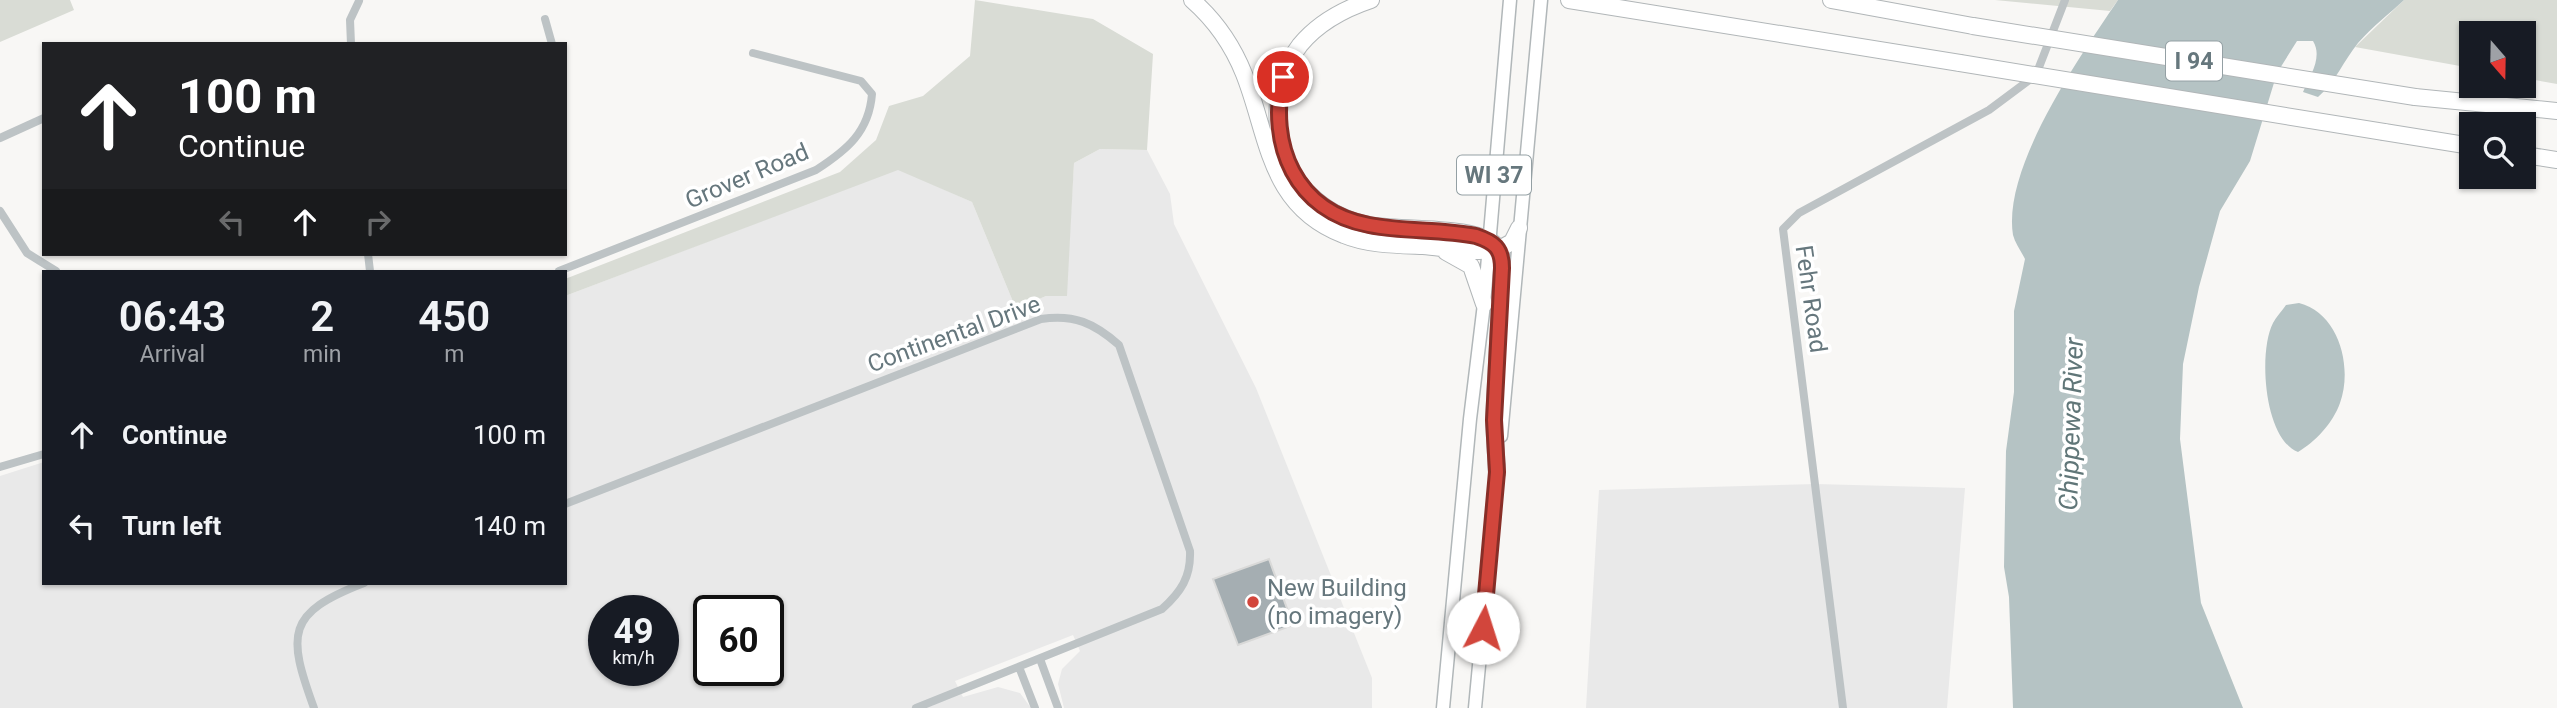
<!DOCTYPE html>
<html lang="en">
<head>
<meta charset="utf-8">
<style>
	:root { --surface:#171b24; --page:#20242c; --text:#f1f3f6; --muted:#9ea1a6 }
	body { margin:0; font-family:Roboto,sans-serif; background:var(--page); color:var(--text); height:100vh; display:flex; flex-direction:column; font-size:26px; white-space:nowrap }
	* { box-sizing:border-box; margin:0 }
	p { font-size:23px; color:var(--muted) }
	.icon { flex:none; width:38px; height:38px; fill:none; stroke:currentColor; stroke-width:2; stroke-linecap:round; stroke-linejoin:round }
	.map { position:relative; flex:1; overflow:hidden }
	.sheet { position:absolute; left:42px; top:270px; width:525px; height:315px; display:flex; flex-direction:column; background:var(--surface); border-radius:0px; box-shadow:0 2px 5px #0004 }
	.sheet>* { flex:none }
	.top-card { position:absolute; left:42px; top:42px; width:525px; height:214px; border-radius:0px; box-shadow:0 2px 5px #0004; background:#202124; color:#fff; overflow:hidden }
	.needle { width:46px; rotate:160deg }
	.tools { position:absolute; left:2459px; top:21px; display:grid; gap:14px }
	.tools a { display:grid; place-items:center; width:77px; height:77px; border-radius:0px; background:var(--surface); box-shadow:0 2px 5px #0004; font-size:35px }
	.speed { position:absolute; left:588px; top:595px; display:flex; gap:14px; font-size:35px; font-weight:700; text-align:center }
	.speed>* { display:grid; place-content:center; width:91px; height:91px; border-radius:50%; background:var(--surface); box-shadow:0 2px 5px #0004; line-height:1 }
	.speed small { font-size:18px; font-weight:400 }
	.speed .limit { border:4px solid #111; border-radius:10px; background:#fff; color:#111 }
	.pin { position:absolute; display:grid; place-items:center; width:60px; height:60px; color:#fff; margin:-30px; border:4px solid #fff; border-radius:50%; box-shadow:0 2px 7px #0007 }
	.me { position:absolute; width:77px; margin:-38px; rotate:5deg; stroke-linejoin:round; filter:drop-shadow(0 0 5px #0008) }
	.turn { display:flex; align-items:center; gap:24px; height:147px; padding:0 21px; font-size:32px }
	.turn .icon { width:91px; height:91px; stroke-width:2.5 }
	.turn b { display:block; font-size:49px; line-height:60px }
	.lanes { display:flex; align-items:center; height:66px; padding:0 21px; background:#0003; justify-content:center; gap:35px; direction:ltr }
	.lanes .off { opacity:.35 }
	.eta { display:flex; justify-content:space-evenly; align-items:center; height:119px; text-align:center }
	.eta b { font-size:42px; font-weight:600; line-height:49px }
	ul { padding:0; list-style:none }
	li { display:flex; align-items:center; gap:21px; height:91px; padding:0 21px }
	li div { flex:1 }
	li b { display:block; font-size:26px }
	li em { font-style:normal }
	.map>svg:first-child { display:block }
	.built { fill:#e9e9e9; fill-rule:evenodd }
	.green { fill:#d9dcd5 }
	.water { fill:#b5c3c4 }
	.building { fill:#a5aeb2; stroke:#d9d9d8; stroke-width:2 }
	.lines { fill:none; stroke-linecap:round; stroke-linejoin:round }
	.primary-casing { stroke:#b1b7b9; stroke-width:15 }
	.motorway-casing { stroke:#b1b6b8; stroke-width:18 }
	.minor { stroke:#bdc3c5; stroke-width:8 }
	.primary { stroke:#fff; stroke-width:12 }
	.motorway { stroke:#fff; stroke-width:16 }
	.motorway-bridge-casing { stroke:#b1b6b8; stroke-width:18; stroke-linecap:butt }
	.motorway-bridge { stroke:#fff; stroke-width:16 }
	.route-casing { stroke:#882e27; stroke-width:18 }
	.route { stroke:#d2463c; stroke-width:12 }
	.poi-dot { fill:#d2463c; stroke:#fff; stroke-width:2.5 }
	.labels { text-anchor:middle; stroke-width:7; stroke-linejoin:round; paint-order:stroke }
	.shield { fill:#fff; stroke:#94a0a4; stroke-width:2 }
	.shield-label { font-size:23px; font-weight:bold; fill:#66777d }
	.street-label { font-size:24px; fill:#66777d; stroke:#fff }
	.poi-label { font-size:24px; fill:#66777d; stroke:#fff; text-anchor:start }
	.water-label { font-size:26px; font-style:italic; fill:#607678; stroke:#fff }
</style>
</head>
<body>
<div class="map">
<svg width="2557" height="708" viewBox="0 0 2557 708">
	<rect width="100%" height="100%" fill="#f8f7f5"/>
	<path class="built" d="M1100,149l47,1 23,44 4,30 82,164 116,290v30h-308l-6,-24 4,-15 18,-18 -7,-16 -118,46 8,16 35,-10 22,6 11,15h-1031v-232l44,-14v121h521v-287l333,-127 74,33 44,107 30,-13h20l8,-133zM604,611h59v59h-59zM709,611h59v59h-59z
		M1816,484l149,4 -18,220h-361l13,-218z"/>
	<path class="green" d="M0,0h70l4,10 -74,32z
		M975,0l118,19 60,35 -6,96 -47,-1 -26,14 -7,133h-21l-30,13 -44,-107 -74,-32 -333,126v-17l275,-107 36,-32 13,-34 34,-10 47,-40z
		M1995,0h123l-8,11z
		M2404,0h153v84l-33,-6v-45h-53v35l-116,-21z"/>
	<path class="water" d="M2118,0h286c-15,14 -32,27 -46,43 -14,17 -23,40 -40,54l-15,-5c7,-16 20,-35 10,-51h-16l-20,32 -27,88 -30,50 -21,76 -16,77 -3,75 21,164 42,105h-230l-4,-111 -5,-30 2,-116 8,-59v-81l11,-52c-4,-8 -10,-16 -12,-24 -11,-68 68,-180 105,-235z
		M2299,303c40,10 54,64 41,100 -7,20 -25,39 -42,49 -34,-13 -40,-100 -25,-129 3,-6 9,-12 13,-18z"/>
	<path class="building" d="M1269,559l24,66 -55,20 -25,-66z"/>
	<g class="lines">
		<defs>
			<path id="primary" d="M1501,436l40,-436
				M1443,708l27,-289 14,-115 26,-304
				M1475,708l23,-244"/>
			<path id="motorway" d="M1192,0c24,21 40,44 52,74 25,63 24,132 100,161 24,10 53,10 79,11 27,2 66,12 89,-4l7,-14
				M1371,0c-27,9 -52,22 -71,45 -35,45 -29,119 16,155 14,12 34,22 53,25 28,6 113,-1 129,23 4,6 4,13 4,20l-8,152 3,53
				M1569,0l391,63
				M1831,0l142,26
				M2415,97l142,14
				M2384,132l87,14
				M2524,155l33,5
				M1446,252l25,14 13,38"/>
		</defs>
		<use href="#primary" class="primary-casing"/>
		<use href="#motorway" class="motorway-casing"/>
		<path class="minor" d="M545,19l7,25
			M351,44l-1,-24 9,-19
			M0,138l44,-20
			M0,211l27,42 29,18
			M368,254l2,17
			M559,271l257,-101c31,-20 53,-38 56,-76l-11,-13 -108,-28
			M0,467l44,-13
			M565,504l476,-185c33,-5 53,4 78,26l71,206c1,26 -9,41 -28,58l-246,99
			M1040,659l18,49
			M1019,667l16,41
			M314,708c-27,-74 -28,-95 50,-125
			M1843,708l-60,-479 16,-16 190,-103 47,-35 29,-75"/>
		<use href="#primary" class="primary"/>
		<use href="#motorway" class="motorway"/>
		<defs>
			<path id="motorway-bridge" d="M1973,26l442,71
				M1960,63l424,69"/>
		</defs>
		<use href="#motorway-bridge" class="motorway-bridge-casing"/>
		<use href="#motorway-bridge" class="motorway-bridge"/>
	</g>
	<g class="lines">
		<defs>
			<path id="route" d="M1283,77c-15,68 12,134 86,148 35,7 72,4 107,11 18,6 26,12 26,32l-8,152 3,52 -14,156"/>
		</defs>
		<use href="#route" class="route-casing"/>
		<use href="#route" class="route"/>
	</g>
	<circle class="poi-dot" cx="1253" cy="602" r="7"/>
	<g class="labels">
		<g class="shield">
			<rect x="2166" y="41.5" width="56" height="39" rx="5"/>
			<rect x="1457" y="155.5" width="74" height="39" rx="5"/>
		</g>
		<g class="shield-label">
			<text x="2194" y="69">I 94</text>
			<text x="1494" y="183">WI 37</text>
		</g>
		<g class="street-label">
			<text transform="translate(747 176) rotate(-23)" y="8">Grover Road</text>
			<text transform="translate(1811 299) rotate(82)" y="8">Fehr Road</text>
			<text transform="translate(954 334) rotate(-20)" y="8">Continental Drive</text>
		</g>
		<g class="poi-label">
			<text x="1267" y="596">New Building<tspan x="1267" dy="28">(no imagery)</tspan></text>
		</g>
		<g class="water-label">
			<text transform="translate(2071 424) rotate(-88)" y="9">Chippewa River</text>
		</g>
	</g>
</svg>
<div class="tools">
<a><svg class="needle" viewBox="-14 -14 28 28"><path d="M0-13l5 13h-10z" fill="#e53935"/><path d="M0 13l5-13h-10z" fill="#9ea1a6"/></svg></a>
<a><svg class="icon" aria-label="search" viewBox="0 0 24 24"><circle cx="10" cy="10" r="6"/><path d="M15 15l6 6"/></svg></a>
</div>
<div class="speed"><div>49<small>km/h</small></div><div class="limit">60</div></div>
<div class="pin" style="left:1283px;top:77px;background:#d93025"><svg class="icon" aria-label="arrive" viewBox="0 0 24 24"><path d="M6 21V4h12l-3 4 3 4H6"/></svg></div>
<svg class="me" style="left:1483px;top:628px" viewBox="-20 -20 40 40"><circle r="19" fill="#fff"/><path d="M0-13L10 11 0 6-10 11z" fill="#d2463c"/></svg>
<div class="top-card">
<div class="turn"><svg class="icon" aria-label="ahead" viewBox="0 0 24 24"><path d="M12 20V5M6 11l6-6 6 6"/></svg><div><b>100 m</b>Continue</div></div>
<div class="lanes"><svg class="icon off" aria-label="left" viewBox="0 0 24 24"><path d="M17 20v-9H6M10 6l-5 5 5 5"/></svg><svg class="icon" aria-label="ahead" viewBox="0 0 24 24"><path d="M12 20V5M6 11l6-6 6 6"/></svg><svg class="icon off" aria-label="right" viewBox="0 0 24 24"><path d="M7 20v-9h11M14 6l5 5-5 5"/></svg></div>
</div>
<section class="sheet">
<div class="eta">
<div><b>06:43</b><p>Arrival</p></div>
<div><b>2</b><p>min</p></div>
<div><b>450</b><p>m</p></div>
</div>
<ul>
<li><svg class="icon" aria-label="ahead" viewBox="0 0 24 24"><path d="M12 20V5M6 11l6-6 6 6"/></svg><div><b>Continue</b></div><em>100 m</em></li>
<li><svg class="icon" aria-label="left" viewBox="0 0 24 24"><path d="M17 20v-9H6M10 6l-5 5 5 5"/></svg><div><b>Turn left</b></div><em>140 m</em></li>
</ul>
</section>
</div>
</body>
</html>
